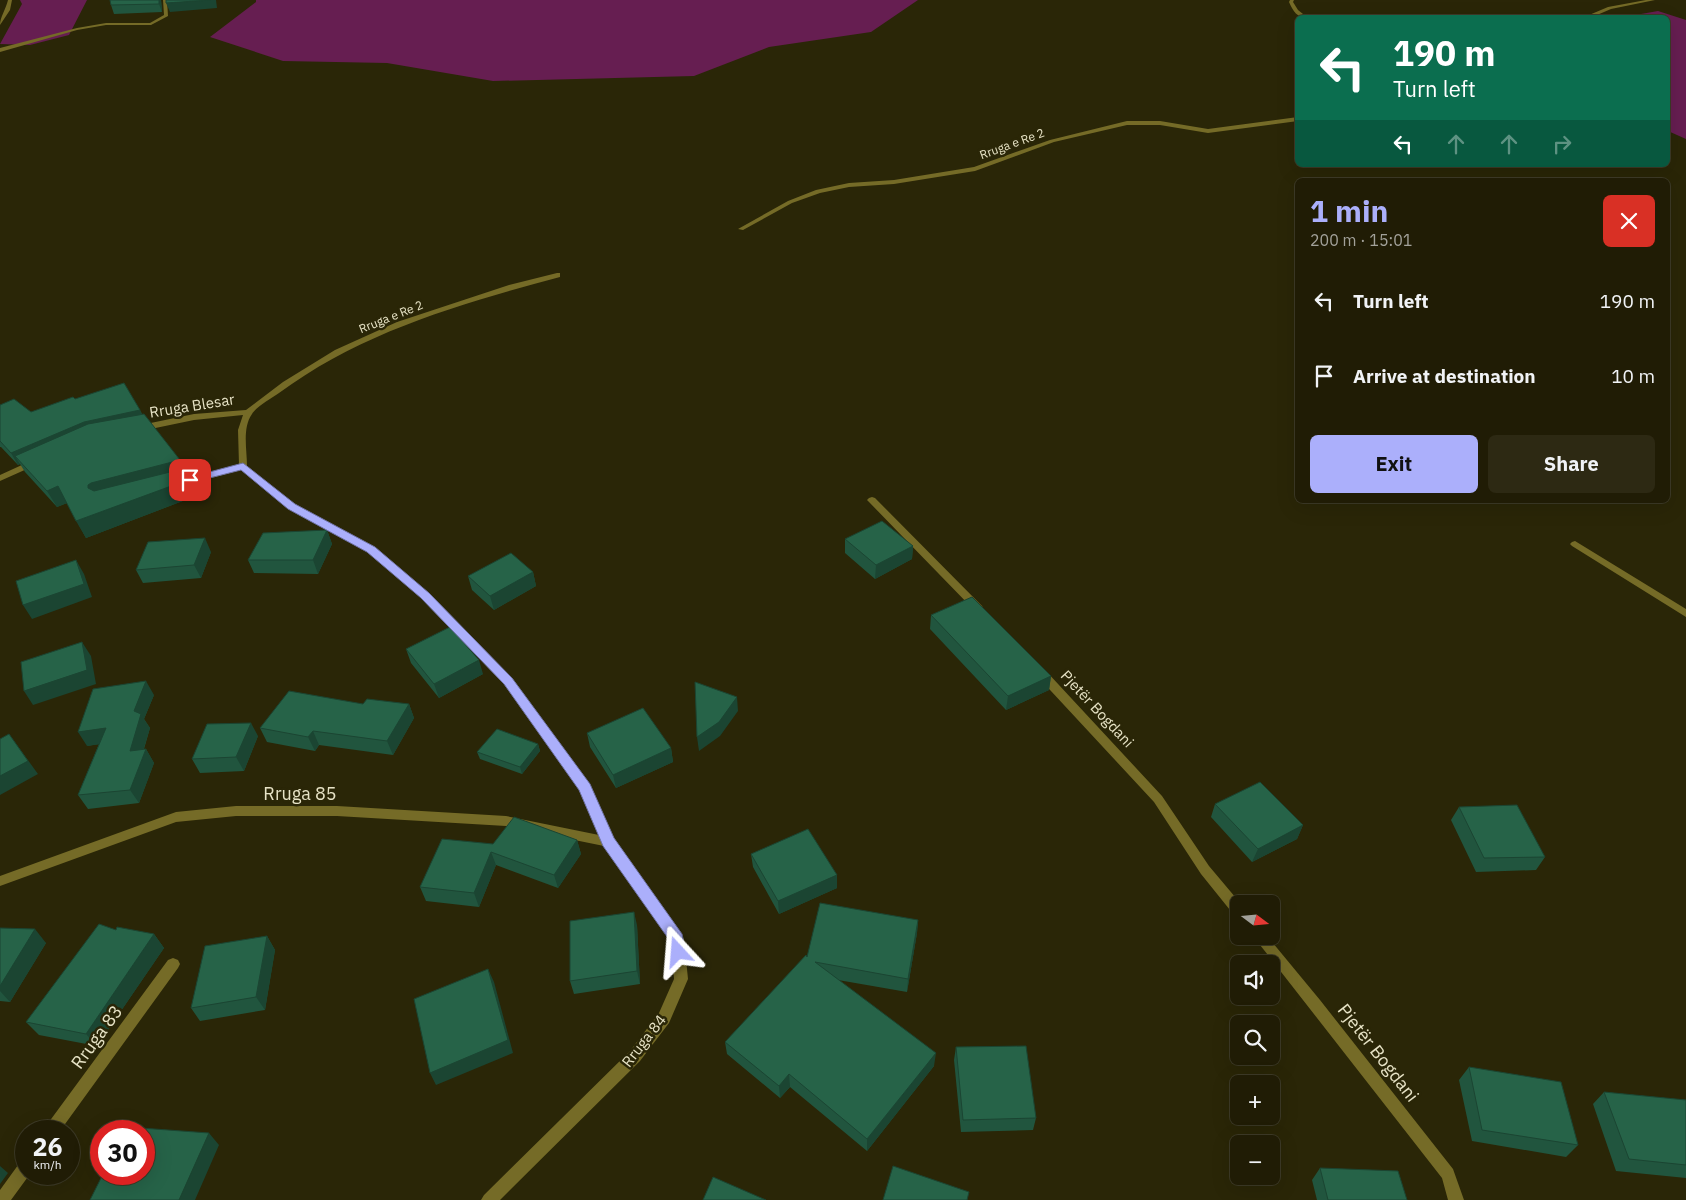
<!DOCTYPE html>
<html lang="en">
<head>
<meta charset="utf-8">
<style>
	:root { --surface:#201c05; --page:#2d2913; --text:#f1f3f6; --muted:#a2a19a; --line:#3d3a27; --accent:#abaffb }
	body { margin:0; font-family:"IBM Plex Sans",sans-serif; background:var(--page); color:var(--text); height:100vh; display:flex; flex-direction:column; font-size:19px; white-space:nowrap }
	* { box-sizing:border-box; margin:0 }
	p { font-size:16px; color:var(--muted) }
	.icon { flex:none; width:28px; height:28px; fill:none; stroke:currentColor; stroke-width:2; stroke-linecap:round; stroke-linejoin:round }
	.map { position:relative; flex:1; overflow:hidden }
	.sheet { position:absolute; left:1295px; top:178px; width:375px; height:325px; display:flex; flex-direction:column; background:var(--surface); border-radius:8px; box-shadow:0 5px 20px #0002,0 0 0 1px var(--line) }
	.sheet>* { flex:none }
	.guide { position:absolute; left:1295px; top:15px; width:375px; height:152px; border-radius:8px; box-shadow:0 5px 20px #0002,0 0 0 1px var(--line); background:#0b6e4f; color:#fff; overflow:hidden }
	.needle { width:32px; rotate:106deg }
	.tools { position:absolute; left:1230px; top:895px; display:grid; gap:10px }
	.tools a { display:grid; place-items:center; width:50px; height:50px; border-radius:8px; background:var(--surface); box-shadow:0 5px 20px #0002,0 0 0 1px var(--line); font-size:25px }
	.speed { position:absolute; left:15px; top:1120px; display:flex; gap:10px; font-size:25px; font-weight:700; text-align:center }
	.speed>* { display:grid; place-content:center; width:65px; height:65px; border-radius:50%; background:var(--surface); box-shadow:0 5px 20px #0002,0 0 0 1px var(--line); line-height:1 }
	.speed small { font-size:12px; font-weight:400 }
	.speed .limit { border:8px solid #d22; background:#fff; color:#111 }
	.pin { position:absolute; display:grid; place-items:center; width:42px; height:42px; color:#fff; margin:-21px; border-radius:10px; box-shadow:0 2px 8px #0006 }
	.me { position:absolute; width:55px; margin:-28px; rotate:341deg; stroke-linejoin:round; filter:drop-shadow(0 0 4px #0008) }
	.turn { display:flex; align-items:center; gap:18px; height:105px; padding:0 15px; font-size:22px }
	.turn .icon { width:65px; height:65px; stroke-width:2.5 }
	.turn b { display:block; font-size:35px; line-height:42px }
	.lanes { display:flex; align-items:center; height:48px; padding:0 15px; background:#0003; justify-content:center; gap:25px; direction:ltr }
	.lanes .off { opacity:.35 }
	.round { display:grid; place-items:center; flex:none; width:52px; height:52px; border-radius:8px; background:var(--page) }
	.headline { display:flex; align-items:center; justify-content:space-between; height:85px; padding:0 15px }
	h1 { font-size:30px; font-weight:700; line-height:38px; color:var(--accent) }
	.action { display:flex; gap:10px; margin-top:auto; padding:10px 15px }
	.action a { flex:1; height:58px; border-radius:8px; background:var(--accent); color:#111; font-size:20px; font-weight:700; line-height:58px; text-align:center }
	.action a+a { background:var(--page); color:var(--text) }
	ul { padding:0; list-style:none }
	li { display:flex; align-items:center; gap:15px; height:75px; padding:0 15px }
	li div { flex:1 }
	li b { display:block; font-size:19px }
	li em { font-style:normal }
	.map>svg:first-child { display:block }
	.green { fill:#661e51 }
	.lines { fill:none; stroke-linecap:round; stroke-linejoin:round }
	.minor { fill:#756b27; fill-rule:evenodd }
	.wall { fill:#21553e }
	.shaded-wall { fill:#1b4532 }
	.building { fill:#266348; stroke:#1b4532 }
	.route { fill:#abaffb; stroke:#6f72a3 }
	.labels { text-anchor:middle; stroke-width:5; stroke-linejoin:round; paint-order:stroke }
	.far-street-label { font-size:12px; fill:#e7e3c6; stroke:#2a2607 }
	.street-label { font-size:15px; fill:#e7e3c6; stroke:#2a2607 }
	.near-street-label { font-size:18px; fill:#e7e3c6; stroke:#2a2607 }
</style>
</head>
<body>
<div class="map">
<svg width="1686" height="1200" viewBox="0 0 1686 1200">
	<rect width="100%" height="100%" fill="#2a2607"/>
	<path class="green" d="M20,0h67l-18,35 -39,10 -30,-1 22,-40z
		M256,0h662l-47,32 -102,15 -75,29 -201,5 -106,-18 -104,-2 -73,-24 46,-35z
		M1658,11l28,9v119l-18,-8v-113l-44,-1z"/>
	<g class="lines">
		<path class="minor" d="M8,0h4l-2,10 -10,15c0,-8 6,-16 8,-25z
			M163,0h4l1,16 -17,9h-45l-29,5 -77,22v-4l77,-20 29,-5h44l14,-8z
			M1290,0h4l-1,2 5,8 10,8c-11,0 -15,-7 -19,-16z
			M1646,0h9l-44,9 -21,9h-8l26,-11z
			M1298,117v4l-90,12 -48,-8h-33l-73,17 -79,29 -81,13 -45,3 -29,6 -28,10 -49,27 -5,-1 50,-28 28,-11 33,-7 45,-3 80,-13 76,-27 77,-19h33l48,8z
			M557,273h3v4c-98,26 -199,55 -281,116 -7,5 -23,14 -27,21 -10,14 -5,36 -5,52l48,39 79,43 55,46 83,84 77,107 24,54 71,100 4,40 -19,44 -29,38 -140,139h-19l3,-5 146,-144 29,-38 15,-34 -3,-38 -67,-95 -98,-20 -169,-10h-101l-60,6 -176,64v-10l176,-64 60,-6h101l169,10 93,19 -19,-45 -76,-106 -83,-86 -53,-46 -79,-43 -48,-39 -60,16 -3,-1 -1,-2 1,-2 61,-16 -1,-35 5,-15 -49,5 -53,11 -4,-3 4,-3 53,-11 52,-4 37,-28 52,-32 62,-28 112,-37z
			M35,459l3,1 1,2 -1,2 -38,17v-6z
			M872,497l3,1 107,108 1,2 -1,2h-8l-105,-108 -2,-2 2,-2z
			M1575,541l111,68v8l-114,-71 -2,-2 2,-2z
			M1042,670l4,1 116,125 47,70 32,38h-2v12l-5,-1 -33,-41 -47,-72 -116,-125 -1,-3 1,-3z
			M1253,936h14l53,64 133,169 11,31h-16l-6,-22z
			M173,958l5,2 2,4 -2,4 -118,163h-16l2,-5 122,-166z
			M26,1159v15h4l-19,26h-11v-10l21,-29z"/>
	</g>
	<path class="wall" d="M161,0l1,12 -48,2 -3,-9z
		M75,399l65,11 2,4 42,54 9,10 8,16 -115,44 -19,-35 -10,4 -32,-35 -5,-8 -2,1 -17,-18h-1v-42l31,7z
		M327,530l5,14 -14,30 -64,-1 -6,-13z
		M845,539l68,7 -1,13 -37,20 -30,-26z
		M211,552l-10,26 -58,5 -7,-13z
		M533,572l3,14 -42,24 -22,-20 -4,-14z
		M931,615l120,61 -2,14 -43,20 -76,-81z
		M406,649l77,25 -44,24 -28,-35z
		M154,695l-10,24 6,9 -6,21h2l8,14 -15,40 -51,6 -10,-14 21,-51 -12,2z
		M363,704h46l5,14 -21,37 -74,-10 -4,6 -48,-9 -7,-14z
		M587,733l84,15 2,14 -57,26 -26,-41z
		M258,736l-14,35 -44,2 -8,-14z
		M538,744l2,7 -18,23 -42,-15 -3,-7z
		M1215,804l88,21 -6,14 -45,23 -41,-45z
		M1459,807l86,50 -9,13 -60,2 -25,-52z
		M577,840l4,14 -23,34 -62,-23 -17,42 -53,-6 -6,-14 73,-43z
		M751,854l86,34 -58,26 -26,-47z
		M918,920l-1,13 -10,59 -69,-12 96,86 -67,85 -77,-64 -10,11 -53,-44 -2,-12 82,-85z
		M637,925l3,59 -66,10 -4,-13z
		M0,928l46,15 -36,59 -10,-1z
		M116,930l38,4 10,14 -67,98 -58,-11 -13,-13z
		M267,936l8,14 -10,60 -65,11 -9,-13z
		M956,1047l80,71 -3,12 -72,2 -7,-72z
		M1469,1067l109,78 -12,12 -94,-16 -13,-61z
		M1604,1092l82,8v78l-70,-7 -23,-67z
		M1320,1168l87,32h-90l-5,-20z"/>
	<path class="shaded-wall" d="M159,0h2l1,12 -3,-8z
		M211,0h5l1,8 -47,4 -4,-9z
		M140,410l6,12 -131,34 5,8 -2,1 -7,-12 73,-31z
		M180,460l7,16 -87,23 -12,-11v-3l3,-2z
		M193,478l8,16 -115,44 -10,-17z
		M58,486l9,17 -10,4 -10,-16z
		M327,530l5,14 -14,30 -5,-14z
		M205,538l6,14 -10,26 -7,-13z
		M913,546l-1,13 -37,20 1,-14z
		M76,560l8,14 8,23 -60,22 -9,-14z
		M533,572l3,14 -42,24 -4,-14z
		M82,642l9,14 5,28 -63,21 -9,-14z
		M479,660l4,14 -44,24 -5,-14z
		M1051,676l-2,14 -43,20 2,-14z
		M146,681l8,14 -10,24 6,9 -11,36 -9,-13 4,-40z
		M737,697l1,14 -18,25 -21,15 -2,-14z
		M409,704l5,14 -21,37 -6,-14z
		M251,723l7,13 -14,35 -8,-14z
		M106,728l9,14 -28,4 -9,-14z
		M313,731l6,14 -4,6 -7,-14z
		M9,734l29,40 -38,21v-19z
		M538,744l2,7 -18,23 -2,-7z
		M671,748l2,14 -57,26 -3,-13z
		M146,749l8,14 -15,40 -9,-13z
		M1303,825l-6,14 -45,23 6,-13z
		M577,840l4,14 -23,34 -4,-13z
		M491,852l5,13 -17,42 -5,-14z
		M837,875v13l-58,26 -1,-13z
		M634,912l3,13 3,59 -3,-13z
		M918,920l-1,13 -10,59 1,-13z
		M35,929l11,14 -36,59 -10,-11v-5z
		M154,934l10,14 -67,98 -11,-12z
		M267,936l8,14 -10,60 -9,-13z
		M488,969l6,13 19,71 -77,32 -6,-12z
		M936,1053l-2,13 -67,85v-12z
		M789,1074l1,13 -10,11 -1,-12z
		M209,1133l10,12 -24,55h-16z
		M0,1166l8,7 -8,11z"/>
	<path class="building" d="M110,0h49v4l-48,1z
		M166,0h45l-45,3z
		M124,383l16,27 -56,12 -73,31 -11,-12v-36l14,-6 17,13 42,-15 2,2z
		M144,414l36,46 -89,23 -3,2v3l6,3 92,-23 7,10 -117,43 -18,-35 -11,5 -32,-35 73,-32z
		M882,521l31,25 -37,19 -31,-26z
		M327,530l-14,30h-65l15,-27z
		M205,538l-11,27 -58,5 12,-28z
		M511,553l22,19 -43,24 -22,-20z
		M76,560l8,24 -61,21 -7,-24z
		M972,597l79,79 -43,20 -77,-81z
		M450,627l29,33 -45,24 -28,-35z
		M82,642l5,28 -63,21 -3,-29z
		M146,681l-12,30 7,3 -11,37 16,-2 -16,41 -52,5 28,-67 -28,4 15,-43z
		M695,682l42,15 -18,25 -22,15z
		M289,691l74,13 4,-5 42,5 -22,37 -74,-10 -5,6 -48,-9z
		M643,708l28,40 -58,27 -26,-42z
		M251,723l-15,34 -44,2 15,-35z
		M497,729l41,15 -18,23 -43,-15z
		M9,734l19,27 -28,15v-37z
		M1260,782l43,43 -45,24 -43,-45z
		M1517,805l28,52 -61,1 -25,-51z
		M514,817l63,23 -23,35 -63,-23 -17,41 -54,-6 22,-48 51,5z
		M808,829l29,46 -59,26 -27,-47z
		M820,903l98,17 -10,59 -93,-17 121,91 -69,86 -78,-65 -10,12 -54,-44 81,-87 1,2z
		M634,912l3,59 -67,10v-60z
		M99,924l17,6 1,-3 37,7 -68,100 -60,-12z
		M0,928l35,1 -35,57z
		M267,936l-11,61 -65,11 14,-62z
		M488,969l20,71 -78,33 -16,-74z
		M1026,1046l10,72 -73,2 -7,-73z
		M1469,1067l92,15 17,63 -96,-15z
		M1604,1092l82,8v65l-57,-6z
		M127,1127l82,6 -30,67h-89l13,-26h41v-43h-19z
		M893,1166l76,26 -2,8h-84z
		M1320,1168l78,3 9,29h-79z
		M713,1177l53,23h-63z"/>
	<path class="route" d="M243,463l52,41 80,43 54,46 83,85 78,106 24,54 68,96 4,18 -2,5 -6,2 -5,-2 -3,-16 -67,-95 -24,-56 -75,-106 -83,-86 -54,-46 -79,-43 -47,-39 -51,13 -5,-3 2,-2z"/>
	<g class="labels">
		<g class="far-street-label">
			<text transform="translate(1012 144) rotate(-20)" y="4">Rruga e Re 2</text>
			<text transform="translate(391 317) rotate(-22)" y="4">Rruga e Re 2</text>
		</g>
		<g class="street-label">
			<text transform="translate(192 406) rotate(-9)" y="5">Rruga Blesar</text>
			<text transform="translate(1097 709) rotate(47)" y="5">Pjetër Bogdani</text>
			<text transform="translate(644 1041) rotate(-52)" y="5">Rruga 84</text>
		</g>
		<g class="near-street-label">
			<text x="300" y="800">Rruga 85</text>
			<text transform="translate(97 1037) rotate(-54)" y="6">Rruga 83</text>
			<text transform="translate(1378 1053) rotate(52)" y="6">Pjetër Bogdani</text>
		</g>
	</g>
</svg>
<div class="tools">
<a><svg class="needle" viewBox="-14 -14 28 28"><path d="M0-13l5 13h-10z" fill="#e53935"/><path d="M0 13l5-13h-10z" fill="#a2a19a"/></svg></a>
<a><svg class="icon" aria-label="sound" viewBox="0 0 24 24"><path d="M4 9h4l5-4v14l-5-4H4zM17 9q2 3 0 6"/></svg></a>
<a><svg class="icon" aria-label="search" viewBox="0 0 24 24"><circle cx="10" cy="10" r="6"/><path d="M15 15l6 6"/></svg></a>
<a>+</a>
<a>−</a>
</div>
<div class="speed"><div>26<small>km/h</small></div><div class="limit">30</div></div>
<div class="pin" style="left:190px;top:480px;background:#d93025"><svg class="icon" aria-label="arrive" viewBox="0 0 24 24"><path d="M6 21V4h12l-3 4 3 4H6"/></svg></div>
<svg class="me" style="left:678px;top:952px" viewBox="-20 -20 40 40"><path d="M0-17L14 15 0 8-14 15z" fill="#abaffb" stroke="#fff" stroke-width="4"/></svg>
<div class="guide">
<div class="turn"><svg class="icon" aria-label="left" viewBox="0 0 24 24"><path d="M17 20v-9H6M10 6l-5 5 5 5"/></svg><div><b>190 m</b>Turn left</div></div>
<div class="lanes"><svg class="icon" aria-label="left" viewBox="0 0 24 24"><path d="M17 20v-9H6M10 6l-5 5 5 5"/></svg><svg class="icon off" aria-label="ahead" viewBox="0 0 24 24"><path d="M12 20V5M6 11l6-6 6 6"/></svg><svg class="icon off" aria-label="ahead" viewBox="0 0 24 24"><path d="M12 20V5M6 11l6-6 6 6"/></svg><svg class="icon off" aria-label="right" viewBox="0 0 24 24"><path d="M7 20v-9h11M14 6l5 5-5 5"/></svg></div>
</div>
<section class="sheet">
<div class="headline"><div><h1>1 min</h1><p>200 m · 15:01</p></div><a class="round" style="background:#d93025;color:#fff"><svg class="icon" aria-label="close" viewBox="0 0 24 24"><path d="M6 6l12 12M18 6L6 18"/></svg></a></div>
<ul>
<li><svg class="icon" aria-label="left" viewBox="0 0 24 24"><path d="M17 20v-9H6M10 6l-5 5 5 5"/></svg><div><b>Turn left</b></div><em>190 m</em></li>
<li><svg class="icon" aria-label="arrive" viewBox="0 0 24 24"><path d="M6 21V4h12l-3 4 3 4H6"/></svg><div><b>Arrive at destination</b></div><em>10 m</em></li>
</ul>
<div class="action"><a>Exit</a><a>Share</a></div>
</section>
</div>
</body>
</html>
